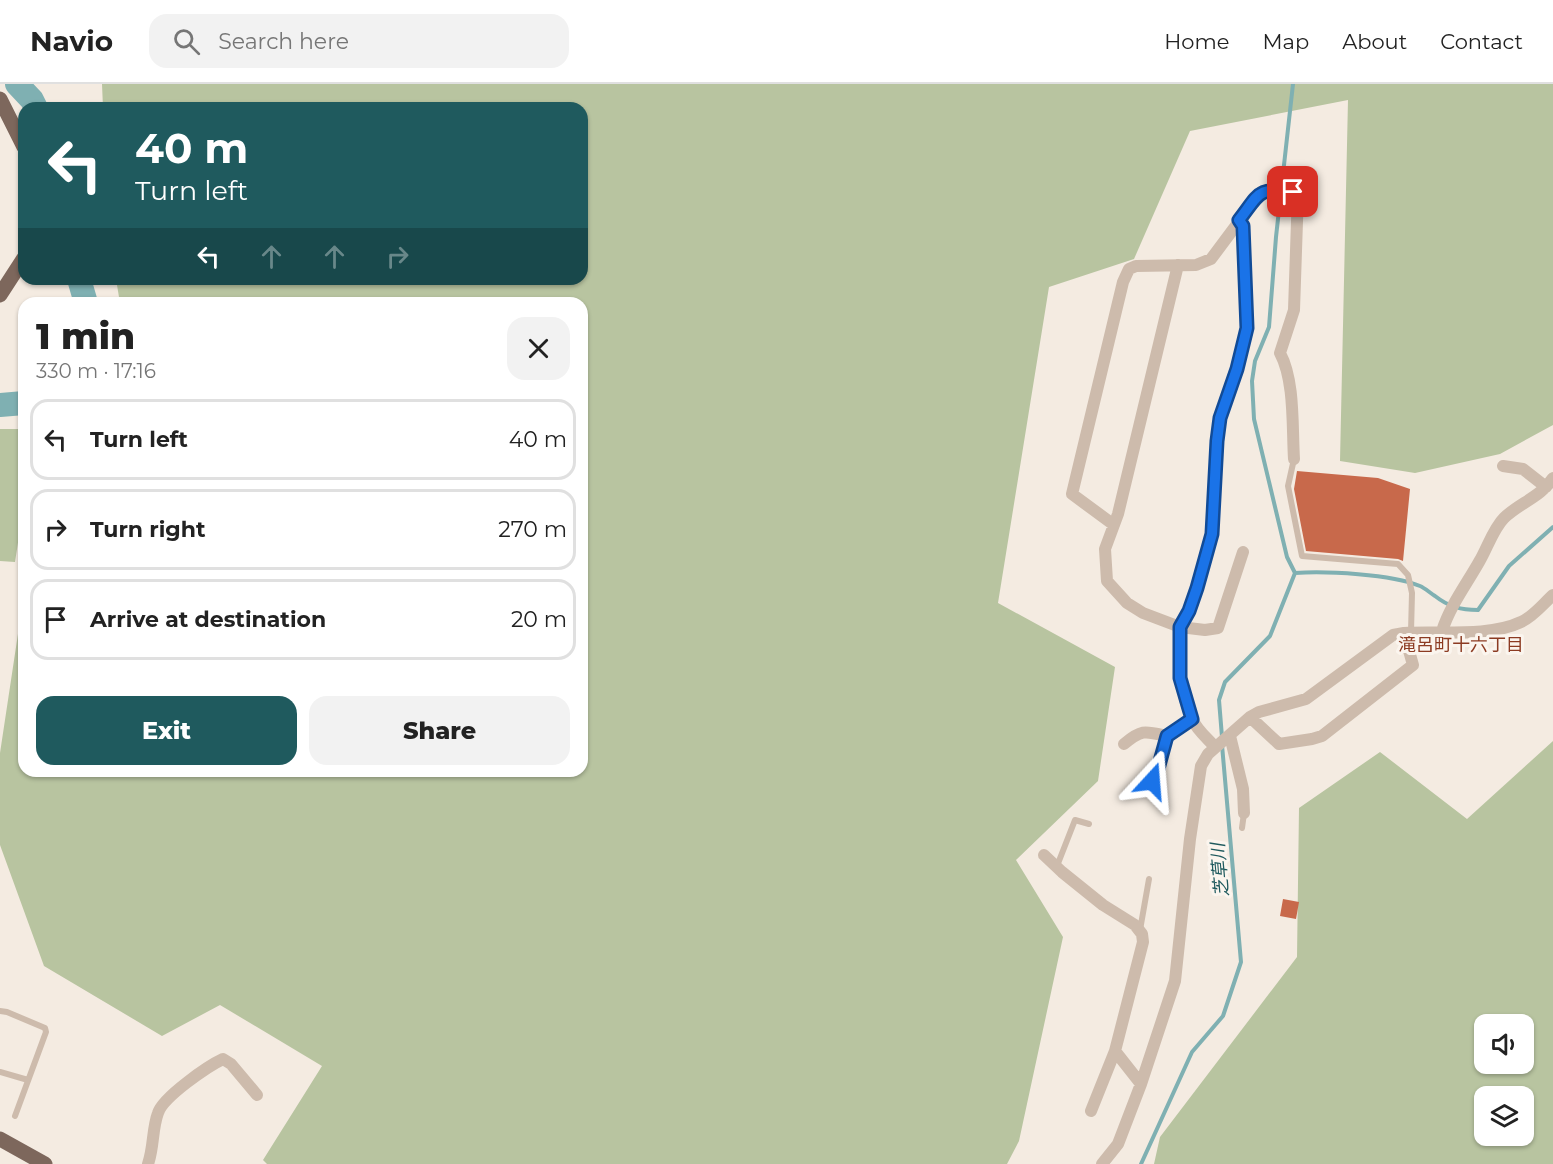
<!DOCTYPE html>
<html lang="en">
<head>
<meta charset="utf-8">
<style>
	:root { --surface:#fff; --page:#f2f2f2; --text:#222; --muted:#767676; --line:#e0e0e0; --accent:#1f5a5e }
	body { margin:0; font-family:Montserrat,"Noto Sans JP",sans-serif; background:var(--page); color:var(--text); height:100vh; display:flex; flex-direction:column; font-size:22px; white-space:nowrap }
	* { box-sizing:border-box; margin:0 }
	p { font-size:20px; color:var(--muted) }
	.icon { flex:none; width:33px; height:33px; fill:none; stroke:currentColor; stroke-width:2; stroke-linecap:round; stroke-linejoin:round }
	.map { position:relative; flex:1; overflow:hidden }
	.sheet { position:absolute; left:18px; top:213px; width:570px; height:480px; display:flex; flex-direction:column; background:var(--surface); border-radius:18px; box-shadow:0 2px 4px #0004 }
	.sheet>* { flex:none }
	.top-card { position:absolute; left:18px; top:18px; width:570px; height:183px; border-radius:18px; box-shadow:0 2px 4px #0004; background:#1f5a5e; color:#fff; overflow:hidden }
	.buttons { position:absolute; left:1474px; top:930px; display:grid; gap:12px }
	.buttons a { display:grid; place-items:center; width:60px; height:60px; border-radius:12px; background:var(--surface); box-shadow:0 2px 4px #0004; font-size:30px }
	.pin { position:absolute; display:grid; place-items:center; width:51px; height:51px; color:#fff; margin:-26px; border-radius:12px; box-shadow:0 3px 9px #0006 }
	.me { position:absolute; width:66px; margin:-33px; rotate:19deg; stroke-linejoin:round; filter:drop-shadow(0 0 4px #0008) }
	.turn { display:flex; align-items:center; gap:21px; height:126px; padding:0 18px; font-size:27px }
	.turn .icon { width:78px; height:78px; stroke-width:2.5 }
	.turn b { display:block; font-size:42px; line-height:51px }
	.lanes { display:flex; align-items:center; height:57px; padding:0 18px; background:#0003; justify-content:center; gap:30px; direction:ltr }
	.lanes .off { opacity:.35 }
	.round { display:grid; place-items:center; flex:none; width:63px; height:63px; border-radius:18px; background:var(--page) }
	.head { display:flex; align-items:center; justify-content:space-between; height:102px; padding:0 18px }
	h1 { font-size:36px; font-weight:800; line-height:45px }
	.primary-button { display:flex; gap:12px; margin-top:auto; padding:12px 18px }
	.primary-button a { flex:1; height:69px; border-radius:18px; background:var(--accent); color:#fff; font-size:24px; font-weight:800; line-height:69px; text-align:center }
	.primary-button a+a { background:var(--page); color:var(--text) }
	ul { padding:0; list-style:none }
	li { display:flex; align-items:center; gap:18px; height:81px; margin:0 12px 9px; padding:0 6px; border:3px solid var(--line); border-radius:18px }
	li div { flex:1 }
	li b { display:block; font-size:22px }
	li em { font-style:normal }
	header { display:flex; align-items:center; gap:36px; box-sizing:border-box; height:84px; padding:0 30px; background:var(--surface); border-bottom:2px solid var(--line) }
	header strong { font-size:28px }
	nav { display:flex; gap:33px; margin-inline-start:auto; font-size:21px }
	.search { width:420px; height:54px; background:var(--page); display:flex; align-items:center; gap:15px; box-sizing:border-box; padding:0 21px; border-radius:18px; color:var(--muted); font-size:22px }
	.map>svg:first-child { display:block }
	.green { fill:#b8c4a0; fill-rule:evenodd }
	.lines { fill:none; stroke-linecap:round; stroke-linejoin:round }
	.stream { stroke:#7fb0b2; stroke-width:4 }
	.river { stroke:#7fb0b2; stroke-width:24 }
	.building { fill:#c8694b }
	.lane { stroke:#cdbbac; stroke-width:6 }
	.street { stroke:#cdbbac; stroke-width:12 }
	.primary { stroke:#7d675c; stroke-width:15 }
	.route-casing { stroke:#114b97; stroke-width:15 }
	.route { stroke:#1a73e8; stroke-width:10 }
	.labels { text-anchor:middle; stroke-width:6; stroke-linejoin:round; paint-order:stroke }
	.neighbourhood-label { font-size:18px; fill:#8c3b22; stroke:#fbf5ee }
	.water-label { font-size:18px; font-style:italic; fill:#1f5a5e; stroke:#fbf5ee }
</style>
</head>
<body>
<header>
<strong>Navio</strong>
<div class="search"><svg class="icon" aria-label="search" viewBox="0 0 24 24"><circle cx="10" cy="10" r="6"/><path d="M15 15l6 6"/></svg>Search here</div>
<nav><a>Home</a><a>Map</a><a>About</a><a>Contact</a></nav>
</header>
<div class="map">
<svg width="1553" height="1080" viewBox="0 0 1553 1080">
	<rect width="100%" height="100%" fill="#f4ebe1"/>
	<path class="green" d="M102,0h1451v341l-53,29 -85,19 -75,-12 8,-361 -158,31 -56,128 -85,28 -51,316 117,64 -17,114 -82,79 47,77 -44,204 -12,23h-740l-4,-4 59,-94 -102,-61 -58,31 -118,-70 -44,-121v-92l24,-159v177h558v-468h-462l-4,-24h466v-171h-479z
		M0,345h24v75l-9,58 -15,-1z
		M1553,657v423h-399l6,-27 137,-180 2,-149 81,-56 87,67zM1485,940h39v40h-39zM1485,1012h39v40h-39z"/>
	<g class="lines">
		<path class="stream" d="M1293,0l-17,153 -7,90 -14,34 -3,20 2,38 33,138 8,16
			M1295,489c31,-2 96,1 125,13 5,2 10,7 15,10 14,11 26,14 43,14l31,-44 44,-39
			M1222,653l-3,-37 6,-18 45,-46 25,-63
			M1141,1080l51,-112 31,-36 18,-54 -19,-217"/>
		<path class="river" d="M17,0l15,16 4,8
			M79,195l7,24
			M0,321l24,-2"/>
	</g>
	<path class="building" d="M1297,387l81,7 32,11 -7,72 -5,-2 -92,-8 -12,-62z
		M1283,815l16,3 -3,17 -16,-3z"/>
	<g class="lines">
		<path class="lane" d="M1294,375l-6,27 14,70 96,8 10,11 4,18 -1,39
			M1242,744l2,-15
			M1057,782l18,-46 14,4
			M1140,846l9,-51
			M0,927l7,1 38,16 1,4 -31,84
			M0,988l28,8"/>
		<path class="street" d="M1239,136l4,6 4,102 -10,41 -17,49 -3,23 -5,93 -15,54 -8,23 -9,16 25,3 13,-2 25,-76
			M1178,181l-60,249 -13,35 2,32 20,22 16,10 37,14c0,31 -2,62 12,92 5,11 15,19 23,28
			M1503,382l20,3 23,18
			M1114,441l-42,-31 51,-212 6,-13 7,-3 60,-1 15,-6 50,-67 11,-3 26,3 -4,118 -14,43c15,28 12,74 14,106
			M1442,547c8,-25 24,-46 37,-69 8,-13 14,-33 25,-44 15,-15 37,-21 49,-40
			M1250,633l29,27 33,-5 10,-3 91,-71 -9,-32
			M1230,652l13,53 1,24
			M1124,660c18,-15 21,-13 43,-8
			M1145,699l7,-2 4,-5 11,-40 25,-17
			M1044,771l18,17 41,33 32,20 7,9 1,8 -28,109 26,33
			M1091,1027l24,-60
			M148,1080c6,-17 4,-35 10,-51 5,-16 50,-47 65,-54l8,5 26,31
			M1102,1080l16,-20 23,-60 34,-103 15,-142 11,-73 7,-12 42,-37 9,-5 47,-13 87,-64 11,-2c35,-2 86,4 117,-11 12,-5 22,-18 32,-27"/>
		<path class="primary" d="M0,15l24,48
			M0,211l24,-37
			M0,1055l45,25"/>
	</g>
	<g class="lines">
		<defs>
			<path id="route" d="M1152,697l4,-5 11,-40 25,-17 -12,-41v-51l9,-16 8,-23 15,-54 5,-93 3,-23 17,-49 10,-41 -4,-102 -4,-6c21,-27 18,-33 54,-28"/>
		</defs>
		<use href="#route" class="route-casing"/>
		<use href="#route" class="route"/>
	</g>
	<g class="labels">
		<g class="neighbourhood-label">
			<text x="1461" y="567">滝呂町十六丁目</text>
		</g>
		<g class="water-label">
			<text transform="translate(1220 786) rotate(-95)" y="6">芝草川</text>
		</g>
	</g>
</svg>
<div class="buttons">
<a><svg class="icon" aria-label="sound" viewBox="0 0 24 24"><path d="M4 9h4l5-4v14l-5-4H4zM17 9q2 3 0 6"/></svg></a>
<a><svg class="icon" aria-label="layers" viewBox="0 0 24 24"><path d="M12 4l9 5-9 5-9-5zM3 14l9 5 9-5"/></svg></a>
</div>
<div class="pin" style="left:1293px;top:108px;background:#d93025"><svg class="icon" aria-label="arrive" viewBox="0 0 24 24"><path d="M6 21V4h12l-3 4 3 4H6"/></svg></div>
<svg class="me" style="left:1152px;top:697px" viewBox="-20 -20 40 40"><path d="M0-17L14 15 0 8-14 15z" fill="#1a73e8" stroke="#fff" stroke-width="4"/></svg>
<div class="top-card">
<div class="turn"><svg class="icon" aria-label="left" viewBox="0 0 24 24"><path d="M17 20v-9H6M10 6l-5 5 5 5"/></svg><div><b>40 m</b>Turn left</div></div>
<div class="lanes"><svg class="icon" aria-label="left" viewBox="0 0 24 24"><path d="M17 20v-9H6M10 6l-5 5 5 5"/></svg><svg class="icon off" aria-label="ahead" viewBox="0 0 24 24"><path d="M12 20V5M6 11l6-6 6 6"/></svg><svg class="icon off" aria-label="ahead" viewBox="0 0 24 24"><path d="M12 20V5M6 11l6-6 6 6"/></svg><svg class="icon off" aria-label="right" viewBox="0 0 24 24"><path d="M7 20v-9h11M14 6l5 5-5 5"/></svg></div>
</div>
<section class="sheet">
<div class="head"><div><h1>1 min</h1><p>330 m · 17:16</p></div><a class="round"><svg class="icon" aria-label="close" viewBox="0 0 24 24"><path d="M6 6l12 12M18 6L6 18"/></svg></a></div>
<ul>
<li><svg class="icon" aria-label="left" viewBox="0 0 24 24"><path d="M17 20v-9H6M10 6l-5 5 5 5"/></svg><div><b>Turn left</b></div><em>40 m</em></li>
<li><svg class="icon" aria-label="right" viewBox="0 0 24 24"><path d="M7 20v-9h11M14 6l5 5-5 5"/></svg><div><b>Turn right</b></div><em>270 m</em></li>
<li><svg class="icon" aria-label="arrive" viewBox="0 0 24 24"><path d="M6 21V4h12l-3 4 3 4H6"/></svg><div><b>Arrive at destination</b></div><em>20 m</em></li>
</ul>
<div class="primary-button"><a>Exit</a><a>Share</a></div>
</section>
</div>
</body>
</html>
